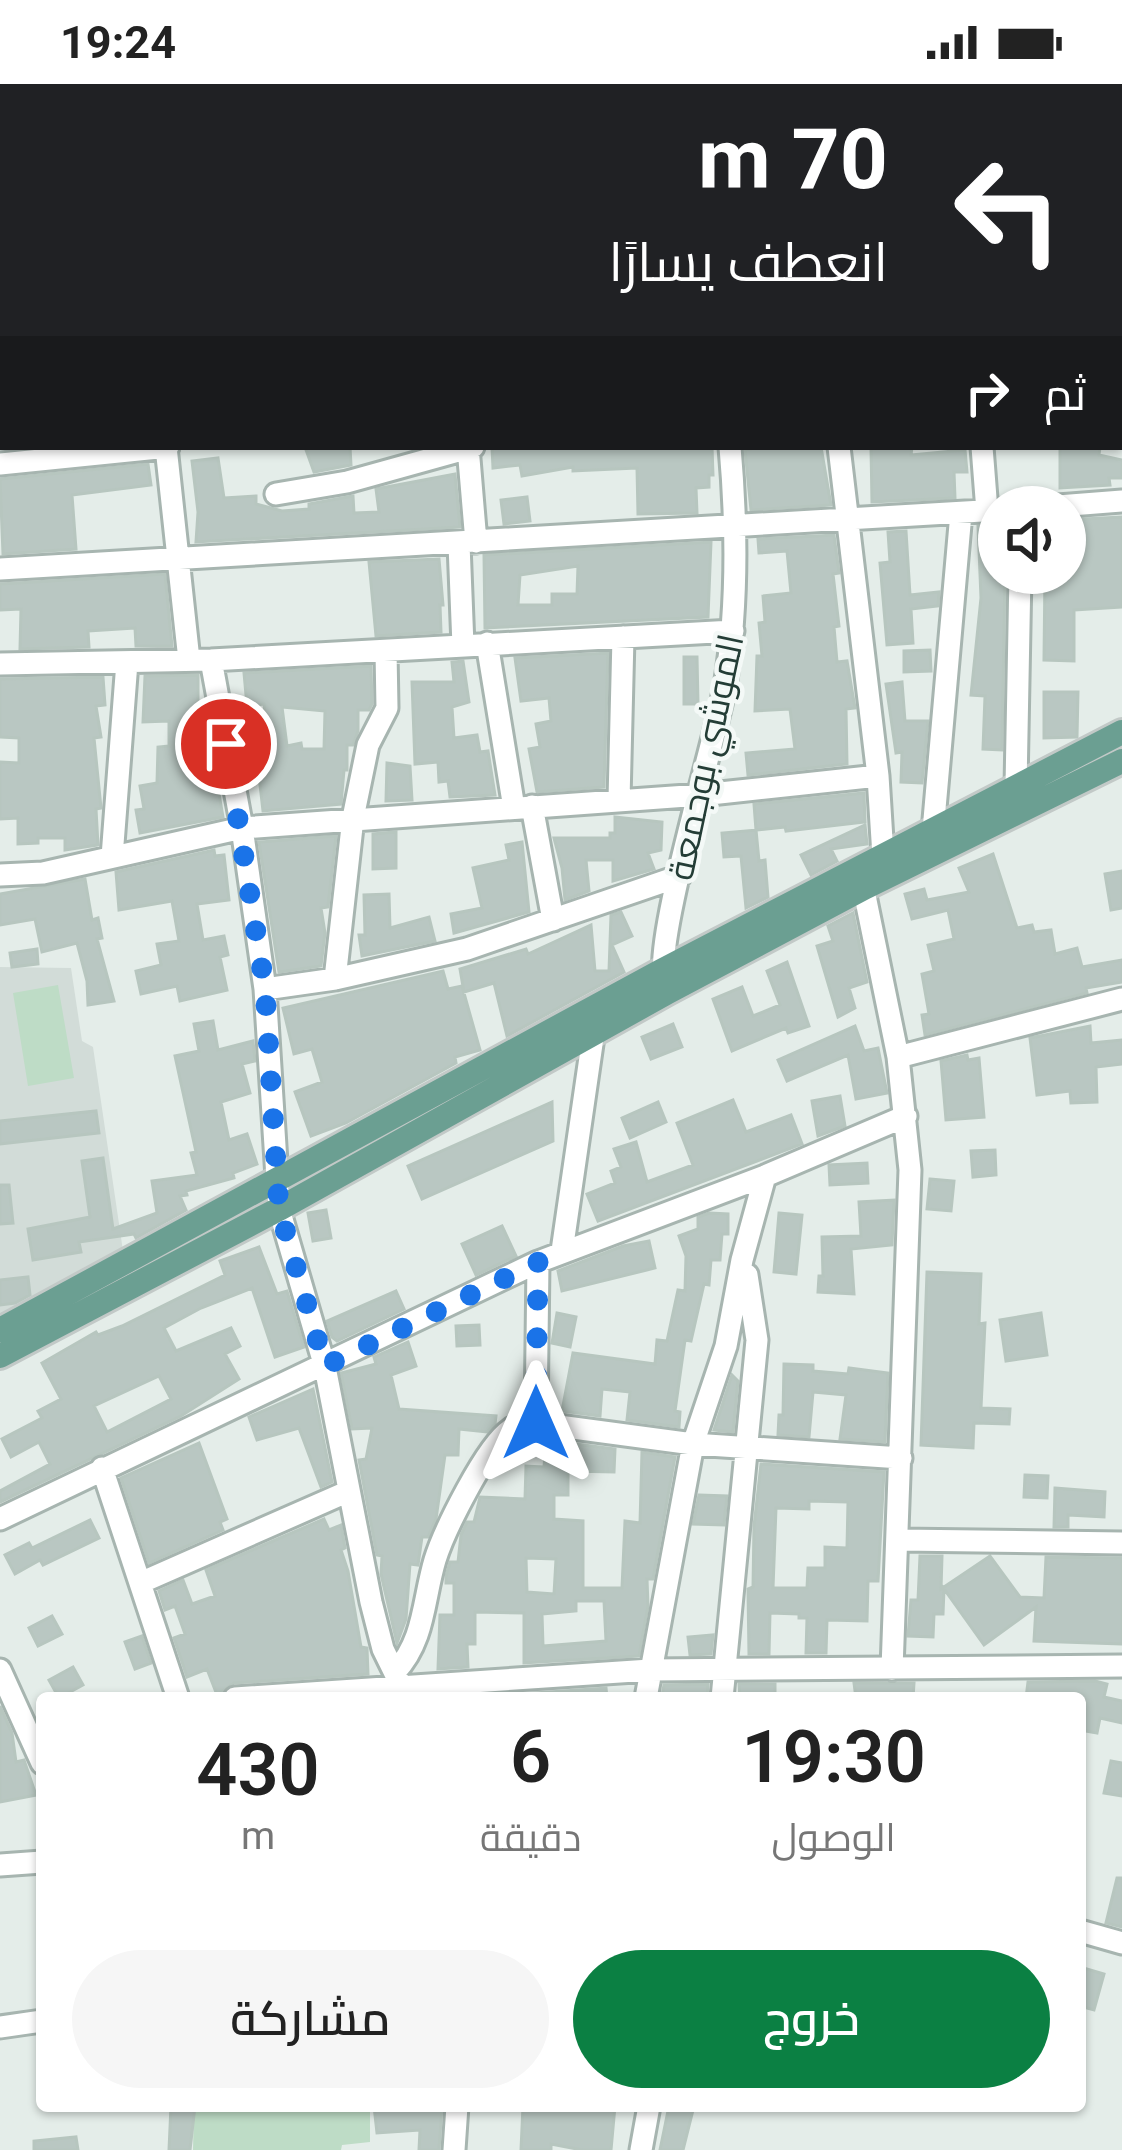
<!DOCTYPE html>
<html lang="ar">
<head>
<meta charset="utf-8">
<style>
	:root { --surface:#fff; --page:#f6f6f6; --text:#222; --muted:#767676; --accent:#0b8043 }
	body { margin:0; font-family:Roboto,Cairo,sans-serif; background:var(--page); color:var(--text); direction:rtl; height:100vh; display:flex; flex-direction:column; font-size:45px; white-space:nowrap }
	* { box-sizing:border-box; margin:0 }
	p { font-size:39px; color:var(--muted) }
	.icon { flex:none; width:66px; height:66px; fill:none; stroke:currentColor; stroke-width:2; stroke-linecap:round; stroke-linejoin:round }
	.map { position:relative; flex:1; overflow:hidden; direction:ltr }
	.side { position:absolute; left:36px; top:1608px; width:1050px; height:420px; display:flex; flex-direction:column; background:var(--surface); border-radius:12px; box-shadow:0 3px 9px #0004; direction:rtl }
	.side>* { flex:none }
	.banner { position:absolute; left:0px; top:0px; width:1122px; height:366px; box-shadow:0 3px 9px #0004; direction:rtl; background:#202124; color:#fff; overflow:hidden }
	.controls { position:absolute; left:978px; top:402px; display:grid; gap:24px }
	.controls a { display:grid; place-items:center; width:108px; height:108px; border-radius:50%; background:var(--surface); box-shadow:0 3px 9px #0004; font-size:60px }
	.pin { position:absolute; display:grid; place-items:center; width:102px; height:102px; color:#fff; margin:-51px; border:6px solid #fff; border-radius:50%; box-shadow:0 3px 12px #0007 }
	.me { position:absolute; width:132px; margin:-66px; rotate:0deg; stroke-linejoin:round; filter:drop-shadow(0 0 9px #0008) }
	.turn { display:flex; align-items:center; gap:42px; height:252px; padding:0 36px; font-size:54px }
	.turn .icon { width:156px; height:156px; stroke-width:2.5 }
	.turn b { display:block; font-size:84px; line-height:102px }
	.then { display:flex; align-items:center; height:114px; padding:0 36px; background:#0003; gap:24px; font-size:45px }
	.eta { display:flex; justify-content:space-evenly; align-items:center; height:204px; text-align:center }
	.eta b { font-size:72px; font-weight:600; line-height:84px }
	.button { display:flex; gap:24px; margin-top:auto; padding:24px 36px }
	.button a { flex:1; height:138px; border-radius:72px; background:var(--accent); color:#fff; font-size:48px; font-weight:600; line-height:138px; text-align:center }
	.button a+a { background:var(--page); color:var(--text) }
	.status { display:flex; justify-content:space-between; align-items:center; height:84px; padding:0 60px; background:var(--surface); direction:ltr }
	.status svg { height:33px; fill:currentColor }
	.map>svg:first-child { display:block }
	.built { fill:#d2dcd8 }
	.green { fill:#bedcc6 }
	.building { fill:#b9c7c2; stroke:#b7c6bf; stroke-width:3; fill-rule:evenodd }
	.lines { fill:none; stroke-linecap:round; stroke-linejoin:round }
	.minor-casing { stroke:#a7b5b0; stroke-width:27 }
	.major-casing { stroke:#c2c9c7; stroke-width:30 }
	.minor { stroke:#fff; stroke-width:21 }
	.major { stroke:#6b9f92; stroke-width:24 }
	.route { stroke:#1a73e8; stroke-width:21; stroke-dasharray:0 37.8 }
	.labels { text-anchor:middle; stroke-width:9; stroke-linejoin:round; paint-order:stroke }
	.street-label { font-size:36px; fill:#243d36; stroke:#f4f9f7 }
</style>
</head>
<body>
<div class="status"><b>19:24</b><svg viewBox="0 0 49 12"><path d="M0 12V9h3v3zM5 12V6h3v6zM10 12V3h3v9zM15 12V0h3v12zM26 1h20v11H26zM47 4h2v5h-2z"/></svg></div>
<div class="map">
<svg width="1122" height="2066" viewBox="0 0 1122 2066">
	<rect width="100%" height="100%" fill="#e4ede9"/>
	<path class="built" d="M0,883l71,1 11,73 11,6 30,204 -123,71z"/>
	<path class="green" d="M58,901l16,93 -46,8 -15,-93z
		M194,2022h176v36l-28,3 -1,5h-148z"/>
	<path class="building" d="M305,363h45l1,18 -37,7z
		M492,363h220l1,28h-4v12l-13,1 1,25 -59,1 -1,-46 -64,3v-4l-51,9 -2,-11 -27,3z
		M759,363h62l10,58 -80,5 -6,-60z
		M871,363h41l-1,8 54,-5 2,22h-13l1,26 -83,4z
		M1060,363h40l-1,8 23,5v18h-13l1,7 -50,3z
		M218,374l6,40 32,-2v8l26,7 27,-2v-5l44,-8 1,17 25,-1 -3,-23 79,-15 5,53 -264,15 2,-30 -6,-51z
		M148,380l3,21 -79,10 4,54 -73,5 -3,-75z
		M527,413l3,24 -26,3 -3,-24z
		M1122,433v90l-48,3v51l-30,-1 1,-87h20v-53z
		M998,441l1,48h6l-3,177 -19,-1 2,-53 -14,-1 10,-97 -3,-72z
		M906,447l4,64 29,-3 -1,14 -27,3 2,34 -26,2 -7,-82 10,-1 -2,-30z
		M834,451l5,38 -6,1 6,52 -5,1 3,35 10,-1 8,47 -9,1 1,55 -99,11 -2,-22 49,-4 -5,-40 -35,2 2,-55h5l-3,-33 6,-1 -2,-26 28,-3 -4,-42 -28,2 -1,-14z
		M711,458l-3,75 -223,11 -1,-73zM578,482l-1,28h-25v11h-34l2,-30z
		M439,475l4,46h-3l1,27 -65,4 -7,-74z
		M165,490l7,72h-36l-1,-18 -47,3 1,16 -69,2 1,-40 -21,1v-26z
		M930,566l1,21 -27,1v-21z
		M608,569l-4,134 -67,5 -8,-43 11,-2 -4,-23 15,-3 -2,-23 -28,3 -6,-43z
		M684,573h13l1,47h-14z
		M463,577l6,41 -17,5 2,31 23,-3 3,17 8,-1 7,44 -45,2 -2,-16 -9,1 -1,-20 -23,2 -3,-82h42l-2,-20z
		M371,582l1,38 -3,6h-11v21l-5,14h-6v25h-3l-3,34 -78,7 -8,-70 13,-1 -4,-36 -17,2 -3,-33zM282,623l43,4 -1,38h-22l-1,-6 -14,3z
		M198,591v32h6l19,110 -83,16 -4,-23 8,-1 -4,-23 17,-3 1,-36 11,-1v-25l-26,1 2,-46z
		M103,593l2,28 -9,1 5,31 -7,1 7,70 -5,1 2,36 -33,5v-12h-27v5l-20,1v-26l-18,1v-57l19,1v-25l-19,-1v-58z
		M902,598l3,39h23l-6,62 -21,-1 1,-30 -6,1 -10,-69z
		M1044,608h34l-1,45 -33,1z
		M387,679l23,3 2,34 -26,1z
		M864,709l1,29 -79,9 -1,-4 -29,3 -2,-26z
		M615,733l47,5 -1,28 -13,3 6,16 -41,12v-21h-27l3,31 -24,9 -3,-32 -8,-30h56v-5h5z
		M865,741l2,19 -36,5 6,12 -26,14 -10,-20z
		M756,746l3,31 6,-1 3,37 -22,11 -5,-52 -17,1 -2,-24z
		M396,748v36l-23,1v-35z
		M336,752l-8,71 -7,1 4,25 -4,33 -42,6 -20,-130z
		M522,758l7,70 -75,21 -3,-19 31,-6 -9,-40 36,-8 -3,-15z
		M214,766l1,6 9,-1 5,45 -32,4 6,36 21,-4 4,19 -8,2 7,33 -47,11 -3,-15 -36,8 -5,-23 25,-6 -4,-21 22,-3 -7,-40 -53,9 -3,-38z
		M993,770l24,74 15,-3 2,7 17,-2 4,24 22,-6 5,19 40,-7v22l-36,6 1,5 -162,42 -3,-20 7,-1 -7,-40 12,-3 -6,-26 26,-6 -6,-29 -36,9 -7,-25 19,-5 3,11 42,-8 -10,-24z
		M1122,787v37l-11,2 -6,-36z
		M85,795l7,41 6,-2 4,20 -5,1 17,62 -26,4 -1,-24 -10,-38 -35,9 -7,-33 -35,6v-31z
		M389,810l1,34 39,-11 6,24 -73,15 -3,-21h6l-1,-40z
		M621,828l11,24 -20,9 12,27 -117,64 -13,-53 -30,9 -4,-23 66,-20 2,5 63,-29 4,46h14l2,-56z
		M853,829l14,69 -18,6 6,20 -17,9 -21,-71 16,-5 -5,-15z
		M37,865l1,15 -26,3 -2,-14z
		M787,878l22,64 -21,7 -2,-5 -54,23 -19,-52 29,-12 11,29 27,-11 -13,-34z
		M443,887l5,18 14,-3 18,64 -25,7 1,6 -110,60 -35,13 -16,-44 27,-10 -10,-33 -18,5 -11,-46z
		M213,937l5,29 35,-9 2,20 -13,3 8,29 -29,9 8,38 18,-6 10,30 -24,9 1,5 -48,13 1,4 -7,1 6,14 -50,28 -2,-4 -55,8 2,10 -48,8 -5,-31 62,-12 -8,-56 21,-3 10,71 44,-16 -5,-32 45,-6 -6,-22 5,-1 -21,-96 24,-5 -5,-27z
		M673,940l9,23 -31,12 -9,-22z
		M855,942l9,25 14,-3 9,45 -31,6 -8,-44 -61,26 -9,-21z
		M1090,942l1,17 31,-3v24l-26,3 1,35 -26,1 -1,-12 -33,4 -7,-57z
		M967,971l1,5 11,-2 5,59 -38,3 -5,-59z
		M840,1012l5,30 -27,10 -6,-35z
		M733,1016l13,32 45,-17 11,29 -204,77 -11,-27 28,-11 -4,-12 10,-4 -7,-18 22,-7 11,40 46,-17 -16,-42z
		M552,1018l1,39 -131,58 -14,-33z
		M658,1018l8,20 -36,16 -8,-20z
		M96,1027l3,22 -99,11v-23z
		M995,1066l1,25 -23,2 -2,-26z
		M867,1079l1,20 -38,2 -1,-20z
		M930,1095l24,2 -3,30 -24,-2z
		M0,1101h9l4,38 -13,1z
		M894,1116l-2,45 -41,4 3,45 -36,-2 1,-16h4l-1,-39 39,-1 -2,-34z
		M326,1126l5,28 -18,3 -5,-28z
		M709,1129l19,1v20h-6l-2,26h-9l-2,25 -5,-1 -13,57 -6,-1 -10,71 5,1 -1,15 -52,-7 3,-28 -28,-3 -2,27 -38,-5 11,-58 82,11 2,-24 10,1 11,-51 7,1 1,-35 -7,-20 19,-7v-12z
		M779,1129l23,2 -6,59 -22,-2z
		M502,1142l14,30 -40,19 -14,-31z
		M649,1157l6,27 -93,23 -4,-20 65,-25z
		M259,1163l18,47 10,-3 17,56 -29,10 -23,-69 -51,20 -37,20 12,23 55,-23 9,18 -15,8 14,25 -58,37 -181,86v-11l50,-27 -11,-22 -28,15 -9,-18 40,-21 -4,-7 23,-12 -19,-36 54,-31 2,3 24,-9 103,-51 -5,-14zM159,1292l12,23 -64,33 -13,-26z
		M927,1188l54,2 -2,50 6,-1 -4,85 29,1 -1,15 -35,-1 -1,25 -52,-3z
		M28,1193l2,18 -15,8 -15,2v-25z
		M396,1207l8,18 -67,32 -5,-4 -5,-16z
		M557,1229l19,4 -6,30 -18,-4z
		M1041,1229l6,42 -41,6 -6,-41z
		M479,1241l1,20 -23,1 -1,-20z
		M408,1258l8,24 -25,9 8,34 97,7 -1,8 -8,8 -28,-3 -1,26h-13l-9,64 -8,18h-6l-4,28 -8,-1 -4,55 -9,24 -16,-69 1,-18 -5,-1 -18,-95 7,-1 6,-31 -20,1 -11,-56 35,-9 -2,-7z
		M784,1280l29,1v6l35,3 1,-6 39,5 -3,69 -45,-3 6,-44 -33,-3 -4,45 -31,-2 1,-20h4z
		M732,1291l6,6 -5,51 -19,-2z
		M313,1305l19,93 -11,5 -22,-59 -42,12 -8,-23z
		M546,1356l69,9 -1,23 -46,-1v24h-14v24l29,2v67h39l3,-67 15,2 2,-71 33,5 -22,122h-6l1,27 -9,50 -115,7v-50l-49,-1v32h-8l1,23 -30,2 2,-54h14v-32h-8v-7l4,-14h8l3,-27 6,-13h7l6,-25 45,2 1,-33 18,1zM526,1474l30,1 -2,35 -27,-2zM576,1517h28l2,40 -63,5 -1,-32 34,-3z
		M199,1359l28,76 -7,3 3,8 -74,33 -28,-85z
		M761,1380l123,8 -6,109h-10l-1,40 -40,-1 -1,33h-20l1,-35h-8v-4l-29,-1 -1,41h-20l-1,-65 5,-2 1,-61zM809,1417l39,1 -1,46 -22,-1v21h-17l-1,20h-34l3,-80 33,1z
		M1025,1391l23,1 -1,22 -23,-1z
		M1055,1404l50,4 -1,25 -36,-2v12h-14z
		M699,1411l28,1 -3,29 -31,-1z
		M324,1435l5,11 12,-5 4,23 -4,2 7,21 13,76 6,1 1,26 -134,9 -17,12 -10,-26 -20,8 -13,-39 11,-4 -10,-28 -10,4 -6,-19 24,-11 9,24 23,-8 -9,-26z
		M90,1436l9,18 -56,27 -3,-5 -25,14 -10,-19 24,-12 3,5z
		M920,1472h22l-1,33 49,-33 30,41 24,1 2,-41 76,1v86l-88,-3 2,-34 -52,38 -40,-56 -1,25h-9l-1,23 -25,-1 3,-36h7z
		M52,1532l10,18 -24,12 -9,-18z
		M713,1551l-2,19 -21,1 -2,-18z
		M142,1552l9,27 -16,6 -10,-27z
		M73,1583l10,18 -24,13 -10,-18z
		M1095,1597l12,3 -3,13 18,4v22l-22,-5 -3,15 -17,-3v-32h-54l2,-16z
		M854,1599h60l-1,15h-57z
		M708,1600l-1,14 -45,-3 2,-10z
		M739,1600h36v14h-35z
		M606,1604l1,10 -86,-3v-1z
		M0,1622l12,27 4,29 8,-2 12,35 -36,7z
		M1111,1677l11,2v33l-18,-3z
		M1117,1794h5v49l-16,-4z
		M1080,1883l24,7 -10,36 -14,-4z
		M171,2022h24l-5,44h-21z
		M374,2022h68l-3,44h-20l1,-20 -43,3z
		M523,2022h92l-4,44h-29l-31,-6v6h-30z
		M669,2022h25l-11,44h-23z
		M76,2053l2,13h-44v-9z"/>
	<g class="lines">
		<defs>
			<path id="minor" d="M380,0v3
				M678,0v3
				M804,0l1,3
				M976,0v3
				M418,3l9,-3
				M866,3l10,-3
				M1119,89l3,-1
				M0,122l3,-1
				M0,142l3,-1
				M1119,231l3,-1
				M166,363l23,213
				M468,363l8,95
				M839,363l39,329 5,80
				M982,363l5,64
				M0,380l168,-17
				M276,410l71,-12 126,-35
				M1045,423l77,-6
				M459,460l4,102
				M0,485l999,-59
				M487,559l27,165
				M211,576l31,168 23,161 14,220 46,158 46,235 12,47 24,49
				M0,580l211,-4 522,-29
				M1016,703l4,-214
				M619,716l4,-163
				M532,722l21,114
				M933,747l28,-318
				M112,773l15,-195
				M0,791l43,-2 199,-45 459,-33 177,-19
				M861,792l37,181 12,113 -18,499
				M335,895l18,-161 15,-73 19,-37 -1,-57
				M665,899c-13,-38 50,-240 60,-297 13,-79 12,-159 5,-239
				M265,905l70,-10 132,-30 213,-73
				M898,973l224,-58
				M562,1167l31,-214
				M536,1339l2,-161
				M102,1384l76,230
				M0,1435l538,-257 227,-86 141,-60
				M899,1456l223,3
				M140,1499l209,-92
				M0,1586l42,93
				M395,1588c30,-32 28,-72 40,-112 9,-29 51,-114 75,-130 8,-7 16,-6 26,-7l157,21 208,14
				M235,1614l415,-28 472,-4
				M646,1614l47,-254 33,-98 16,-86 23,-84
				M722,1614l35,-358 -10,-65
				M0,1781l42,-3
				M1080,1847l42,12
				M0,1943l42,-6
				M454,2066l3,-44
				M641,2066l8,-44"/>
			<path id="major" d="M0,1246l661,-359 461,-239
				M0,1272l279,-147 389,-217 198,-105 256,-126"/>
		</defs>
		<use href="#minor" class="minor-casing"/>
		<use href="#major" class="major-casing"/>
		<use href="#minor" class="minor"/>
		<use href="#major" class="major"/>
	</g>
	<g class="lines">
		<path class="route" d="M226,660l39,245 14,220 46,157 213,-104 -2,161"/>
	</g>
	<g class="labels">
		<g class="street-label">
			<text transform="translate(705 673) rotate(-78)" y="13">الموشي بوجمعة</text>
		</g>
	</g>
</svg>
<div class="controls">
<a><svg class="icon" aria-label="sound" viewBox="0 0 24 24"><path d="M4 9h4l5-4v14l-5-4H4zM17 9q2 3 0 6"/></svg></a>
</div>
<div class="pin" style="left:226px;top:660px;background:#d93025"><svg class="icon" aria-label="arrive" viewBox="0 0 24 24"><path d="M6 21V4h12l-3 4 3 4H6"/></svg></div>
<svg class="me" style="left:536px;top:1339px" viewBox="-20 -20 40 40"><path d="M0-17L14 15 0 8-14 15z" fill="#1a73e8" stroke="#fff" stroke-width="4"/></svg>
<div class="banner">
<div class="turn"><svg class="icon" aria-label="left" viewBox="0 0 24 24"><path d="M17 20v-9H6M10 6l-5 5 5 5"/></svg><div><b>70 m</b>انعطف يسارًا</div></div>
<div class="then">ثم<svg class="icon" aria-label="right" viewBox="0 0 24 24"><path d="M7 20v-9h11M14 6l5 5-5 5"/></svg></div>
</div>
<section class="side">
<div class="eta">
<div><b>19:30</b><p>الوصول</p></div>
<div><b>6</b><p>دقيقة</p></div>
<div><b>430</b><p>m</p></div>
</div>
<div class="button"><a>خروج</a><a>مشاركة</a></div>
</section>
</div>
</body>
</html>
